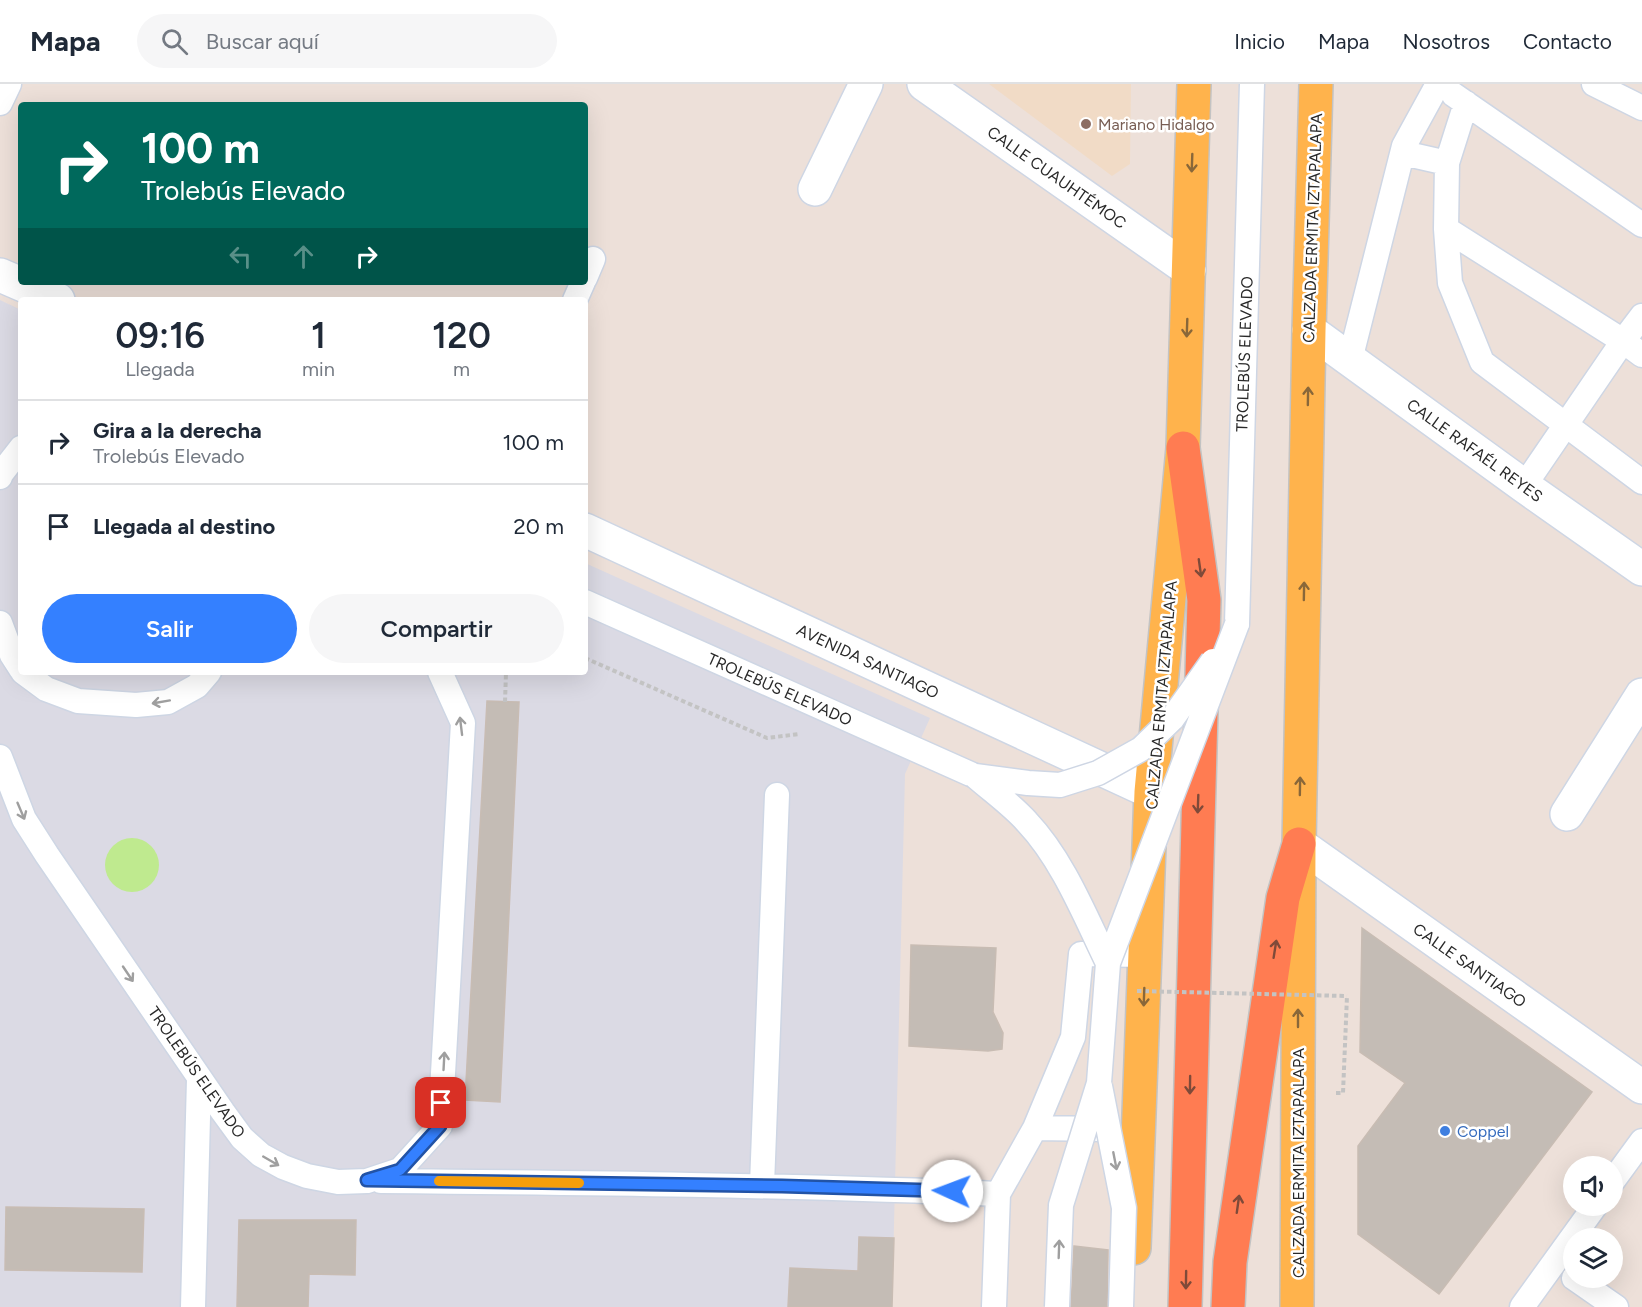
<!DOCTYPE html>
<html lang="es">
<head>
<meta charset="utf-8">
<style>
	:root { --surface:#fff; --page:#f6f6f7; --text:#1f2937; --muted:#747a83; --line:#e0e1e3; --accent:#3480ff }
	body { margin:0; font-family:Figtree,sans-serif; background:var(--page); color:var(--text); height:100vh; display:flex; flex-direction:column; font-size:22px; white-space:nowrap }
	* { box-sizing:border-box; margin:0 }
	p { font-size:20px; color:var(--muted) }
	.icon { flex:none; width:33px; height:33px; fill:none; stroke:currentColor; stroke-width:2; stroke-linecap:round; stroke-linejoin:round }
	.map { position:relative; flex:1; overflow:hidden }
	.drawer { position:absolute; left:18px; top:213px; width:570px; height:378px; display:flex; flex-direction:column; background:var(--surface); border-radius:6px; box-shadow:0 6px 24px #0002 }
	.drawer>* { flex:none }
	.guide { position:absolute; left:18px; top:18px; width:570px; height:183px; border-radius:6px; box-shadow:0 6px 24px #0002; background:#00695c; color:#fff; overflow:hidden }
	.buttons { position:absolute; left:1563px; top:1072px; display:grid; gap:12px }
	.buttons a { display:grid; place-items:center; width:60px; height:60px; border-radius:50%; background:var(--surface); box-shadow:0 6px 24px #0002; font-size:30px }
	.pin { position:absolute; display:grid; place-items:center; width:51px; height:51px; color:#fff; margin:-26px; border-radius:12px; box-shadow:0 3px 9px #0006 }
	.me { position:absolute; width:66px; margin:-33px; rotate:272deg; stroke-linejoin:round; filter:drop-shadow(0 0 4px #0008) }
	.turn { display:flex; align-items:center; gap:21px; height:126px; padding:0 24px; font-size:27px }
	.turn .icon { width:78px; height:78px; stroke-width:2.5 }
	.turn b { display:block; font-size:42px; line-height:51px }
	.lanes { display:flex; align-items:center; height:57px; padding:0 24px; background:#0003; justify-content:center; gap:30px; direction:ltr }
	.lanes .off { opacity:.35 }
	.eta { display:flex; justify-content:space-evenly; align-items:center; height:102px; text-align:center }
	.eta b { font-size:36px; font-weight:600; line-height:42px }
	.action { display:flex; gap:12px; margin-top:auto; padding:12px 24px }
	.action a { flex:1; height:69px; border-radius:36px; background:var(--accent); color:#fff; font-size:24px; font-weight:600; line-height:69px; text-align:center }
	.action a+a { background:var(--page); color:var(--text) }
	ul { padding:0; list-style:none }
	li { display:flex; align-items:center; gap:18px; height:84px; padding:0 24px; border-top:2px solid var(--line) }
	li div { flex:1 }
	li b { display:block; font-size:22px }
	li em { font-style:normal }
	header { display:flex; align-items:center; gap:36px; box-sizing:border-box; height:84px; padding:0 30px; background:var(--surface); border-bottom:2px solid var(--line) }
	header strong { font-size:28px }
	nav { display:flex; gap:33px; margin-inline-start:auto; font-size:21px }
	.search { width:420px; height:54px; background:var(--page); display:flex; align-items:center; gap:15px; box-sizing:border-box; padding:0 21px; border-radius:33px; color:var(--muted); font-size:22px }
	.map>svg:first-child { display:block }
	.industrial { fill:#dbdae4 }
	.education { fill:#f1dbc6 }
	.green { fill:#bfea8f }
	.building { fill:#c4bcb5; stroke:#c8bcb3; stroke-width:1.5 }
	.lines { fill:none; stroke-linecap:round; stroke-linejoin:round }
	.service-casing { stroke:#ced6e4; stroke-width:27 }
	.minor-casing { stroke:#ced6e4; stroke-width:36 }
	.tertiary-casing { stroke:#ced6e4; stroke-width:36 }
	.primary-casing { stroke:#c3c3c3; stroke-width:36 }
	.motorway-casing { stroke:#c3c3c3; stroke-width:36 }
	.path { stroke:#c3c3c3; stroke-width:4; stroke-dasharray:4.5 3; stroke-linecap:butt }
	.service { stroke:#fff; stroke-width:24 }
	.minor { stroke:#fff; stroke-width:33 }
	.tertiary { stroke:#fff; stroke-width:33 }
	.primary { stroke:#ffb34c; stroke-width:33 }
	.motorway { stroke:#ff7c52; stroke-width:33 }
	.service-bridge-casing { stroke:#ced6e4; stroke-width:27; stroke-linecap:butt }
	.path-bridge { stroke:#c3c3c3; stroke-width:4; stroke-dasharray:4.5 3; stroke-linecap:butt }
	.service-bridge { stroke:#fff; stroke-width:24 }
	.oneway { stroke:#896739 }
	.oneway2 { stroke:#7f4a39 }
	.oneway3 { stroke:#9f9f9f }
	.route-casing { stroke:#2253a6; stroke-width:15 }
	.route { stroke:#3480ff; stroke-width:10 }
	.slow { stroke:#f59e0b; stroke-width:10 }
	.education-dot { fill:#8d6e63; stroke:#fff; stroke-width:2 }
	.shop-dot { fill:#3f7fe0; stroke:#fff; stroke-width:2 }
	.labels { text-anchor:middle; stroke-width:5; stroke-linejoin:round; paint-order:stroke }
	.education-label { font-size:16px; fill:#785e54; stroke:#fff; text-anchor:start }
	.street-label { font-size:16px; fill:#292929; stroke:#fff }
	.shop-label { font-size:16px; fill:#366cbe; stroke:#fff; text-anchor:start }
</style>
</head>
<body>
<header>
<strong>Mapa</strong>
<div class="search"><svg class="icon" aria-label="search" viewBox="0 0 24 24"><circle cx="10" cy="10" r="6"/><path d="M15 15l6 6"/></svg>Buscar aquí</div>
<nav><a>Inicio</a><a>Mapa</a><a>Nosotros</a><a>Contacto</a></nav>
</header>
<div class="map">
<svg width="1642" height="1223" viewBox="0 0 1642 1223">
	<rect width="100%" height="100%" fill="#ede0d9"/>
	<path class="industrial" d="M0,216l21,10v362h564v-109l345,155 -25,56 -13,533h-892z"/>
	<path class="education" d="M989,0h142l-1,80 -18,12z"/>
	<path class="green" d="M105 781a27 27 0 1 1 54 0a27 27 0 1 1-54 0Z"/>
	<path class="building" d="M487,617l32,1 -19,400 -35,-2z
		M1362,844l230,164 -153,202 -81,-60v-88l47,-63 -45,-31z
		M911,861l85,3 -3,64 10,21 -1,16 -14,2 -79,-5z
		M6,1123l138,2 -2,63 -137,-2z
		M239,1136h117l-1,55 -46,-1 -1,33h-71z
		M859,1153l35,1 -2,69h-104l2,-39 68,3z
		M1074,1162l34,4 -1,57h-36z"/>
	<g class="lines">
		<defs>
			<path id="service" d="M1594,0l48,24
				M1454,11l188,130
				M0,19l9,-19
				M1466,19l-19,60 -1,66 4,54 32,79 160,120
				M1403,69l44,10
				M1446,145l177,112 19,14
				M585,194l8,-19
				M575,216l8,-18
				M1350,276l54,-214 34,-62
				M0,393l1,-3 20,-26
				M1524,402l99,-145 19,-25
				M585,518l390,174
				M0,539l12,32 9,14
				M1237,540l15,-540
				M23,588l23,17 32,12 58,4 32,-3 29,-16 12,-14
				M0,673l24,62 23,36 176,257 19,26 19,17 22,12 24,9 31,6 29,-1 33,-11 40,-44 23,-403 -23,-51
				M1035,1044l38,-91 8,-83 65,1
				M381,1097c206,2 412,4 617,13l37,-66 70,1
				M1612,1098l30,-41
				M762,1101l15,-390
				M1574,1194l42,29
				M193,1223l6,-228
				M994,1223l4,-113
				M1522,1223l73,-101"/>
			<path id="minor" d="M815,105l51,-105
				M1309,246l215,156 118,83
				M1567,730l75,-119
				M1299,760l343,243"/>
			<path id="tertiary" d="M924,0l265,186
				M0,191l58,25
				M585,446l566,262"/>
			<path id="primary" d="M1134,1164l17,-456 32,-344 11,-364
				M1297,1223l2,-463 10,-514 7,-246"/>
			<path id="motorway" d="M1183,364l21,152 -19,707
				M1228,1223l2,-45 53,-364 16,-54"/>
		</defs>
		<use href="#service" class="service-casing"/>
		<use href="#minor" class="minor-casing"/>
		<use href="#tertiary" class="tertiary-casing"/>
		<use href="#primary" class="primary-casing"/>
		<use href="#motorway" class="motorway-casing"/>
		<path class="path" d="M585,574l182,80 32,-4
			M505,618l1,-30
			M1336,1009h7l4,-97"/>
		<use href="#service" class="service"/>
		<use href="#minor" class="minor"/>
		<use href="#tertiary" class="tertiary"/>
		<use href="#primary" class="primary"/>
		<use href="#motorway" class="motorway"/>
		<defs>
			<path id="service-bridge" d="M975,692l53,7 32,2 38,-12 43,-24 31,-30 41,-58
				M975,692c17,15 37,29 52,46 36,38 58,94 81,141
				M1100,1002l24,122 -3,99
				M1057,1223l4,-102 38,-122 9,-120 129,-339"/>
		</defs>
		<use href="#service-bridge" class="service-bridge-casing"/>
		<path class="path-bridge" d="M1137,907l210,5"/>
		<use href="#service-bridge" class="service-bridge"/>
	</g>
	<defs><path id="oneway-shaft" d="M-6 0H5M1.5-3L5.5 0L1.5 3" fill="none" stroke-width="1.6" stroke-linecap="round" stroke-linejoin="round" transform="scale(1.5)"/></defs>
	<g class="oneway">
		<use href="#oneway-shaft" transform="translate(1192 79) rotate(92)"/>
		<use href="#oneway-shaft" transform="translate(1187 244) rotate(92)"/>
		<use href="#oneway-shaft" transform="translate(1308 312) rotate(-89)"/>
		<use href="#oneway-shaft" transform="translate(1304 507) rotate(-89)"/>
		<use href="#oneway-shaft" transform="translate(1300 702) rotate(-89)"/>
		<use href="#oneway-shaft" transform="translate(1144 913) rotate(92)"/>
		<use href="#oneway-shaft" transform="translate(1298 934) rotate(-90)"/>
	</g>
	<g class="oneway2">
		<use href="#oneway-shaft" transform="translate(1200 484) rotate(82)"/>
		<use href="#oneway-shaft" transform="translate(1198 720) rotate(92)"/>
		<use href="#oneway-shaft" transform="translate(1275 865) rotate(-81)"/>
		<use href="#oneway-shaft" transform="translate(1190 1001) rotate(91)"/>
		<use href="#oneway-shaft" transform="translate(1238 1120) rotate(-82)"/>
		<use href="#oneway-shaft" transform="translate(1186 1196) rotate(91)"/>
	</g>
	<g class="oneway3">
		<use href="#oneway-shaft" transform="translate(161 618) rotate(170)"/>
		<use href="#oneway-shaft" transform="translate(461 642) rotate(-97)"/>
		<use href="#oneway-shaft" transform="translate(21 727) rotate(67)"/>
		<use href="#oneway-shaft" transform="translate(128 890) rotate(56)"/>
		<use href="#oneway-shaft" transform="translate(444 977) rotate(-87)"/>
		<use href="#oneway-shaft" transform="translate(271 1077) rotate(30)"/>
		<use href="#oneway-shaft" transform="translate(1115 1077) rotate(79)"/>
		<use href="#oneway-shaft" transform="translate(1059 1165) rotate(-88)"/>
	</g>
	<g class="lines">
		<defs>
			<path id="route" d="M441,1019l-1,23 -40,44 -33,10 415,6 170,5"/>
		</defs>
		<use href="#route" class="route-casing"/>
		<use href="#route" class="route"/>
		<path class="slow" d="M439,1097l140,2"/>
	</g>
	<circle class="education-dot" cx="1086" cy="40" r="6"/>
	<circle class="shop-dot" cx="1445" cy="1047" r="6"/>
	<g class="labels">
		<g class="education-label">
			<text x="1098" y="46">Mariano Hidalgo</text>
		</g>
		<g class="street-label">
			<text transform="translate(1057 93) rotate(35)" y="6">CALLE CUAUHTÉMOC</text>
			<text transform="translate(1312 144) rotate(-88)" y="6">CALZADA ERMITA IZTAPALAPA</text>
			<text transform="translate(1244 270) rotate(-88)" y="6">TROLEBÚS ELEVADO</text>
			<text transform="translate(1475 366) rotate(36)" y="6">CALLE RAFAÉL REYES</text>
			<text transform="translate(868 577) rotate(25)" y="6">AVENIDA SANTIAGO</text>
			<text transform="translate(780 605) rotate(24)" y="6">TROLEBÚS ELEVADO</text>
			<text transform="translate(1161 611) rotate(-85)" y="6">CALZADA ERMITA IZTAPALAPA</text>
			<text transform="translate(1470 881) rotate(35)" y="6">CALLE SANTIAGO</text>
			<text transform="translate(197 988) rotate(55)" y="6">TROLEBÚS ELEVADO</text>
			<text transform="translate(1298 1079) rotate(-90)" y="6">CALZADA ERMITA IZTAPALAPA</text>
		</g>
		<g class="shop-label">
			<text x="1457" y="1053">Coppel</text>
		</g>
	</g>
</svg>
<div class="buttons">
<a><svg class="icon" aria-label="sound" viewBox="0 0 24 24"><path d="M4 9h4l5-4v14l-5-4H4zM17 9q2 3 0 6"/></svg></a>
<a><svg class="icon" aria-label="layers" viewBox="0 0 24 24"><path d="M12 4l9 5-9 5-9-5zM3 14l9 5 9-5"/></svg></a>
</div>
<div class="pin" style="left:441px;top:1019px;background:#d93025"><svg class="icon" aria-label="arrive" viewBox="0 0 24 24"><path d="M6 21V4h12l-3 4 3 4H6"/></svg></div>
<svg class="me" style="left:952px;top:1107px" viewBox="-20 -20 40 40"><circle r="19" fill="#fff"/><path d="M0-13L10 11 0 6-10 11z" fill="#3480ff"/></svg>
<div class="guide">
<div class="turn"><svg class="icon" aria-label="right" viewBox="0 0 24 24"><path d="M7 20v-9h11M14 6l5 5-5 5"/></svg><div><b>100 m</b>Trolebús Elevado</div></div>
<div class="lanes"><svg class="icon off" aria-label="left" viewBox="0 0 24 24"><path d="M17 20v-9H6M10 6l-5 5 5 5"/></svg><svg class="icon off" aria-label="ahead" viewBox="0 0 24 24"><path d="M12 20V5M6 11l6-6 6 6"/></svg><svg class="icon" aria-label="right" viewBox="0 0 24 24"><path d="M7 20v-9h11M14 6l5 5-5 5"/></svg></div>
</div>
<section class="drawer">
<div class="eta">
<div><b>09:16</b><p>Llegada</p></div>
<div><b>1</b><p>min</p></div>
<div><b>120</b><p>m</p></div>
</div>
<ul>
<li><svg class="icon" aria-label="right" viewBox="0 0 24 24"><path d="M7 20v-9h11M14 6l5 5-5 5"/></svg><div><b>Gira a la derecha</b><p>Trolebús Elevado</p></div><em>100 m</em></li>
<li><svg class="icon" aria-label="arrive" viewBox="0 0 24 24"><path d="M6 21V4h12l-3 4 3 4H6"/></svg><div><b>Llegada al destino</b></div><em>20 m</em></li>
</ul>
<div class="action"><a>Salir</a><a>Compartir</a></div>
</section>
</div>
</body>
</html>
